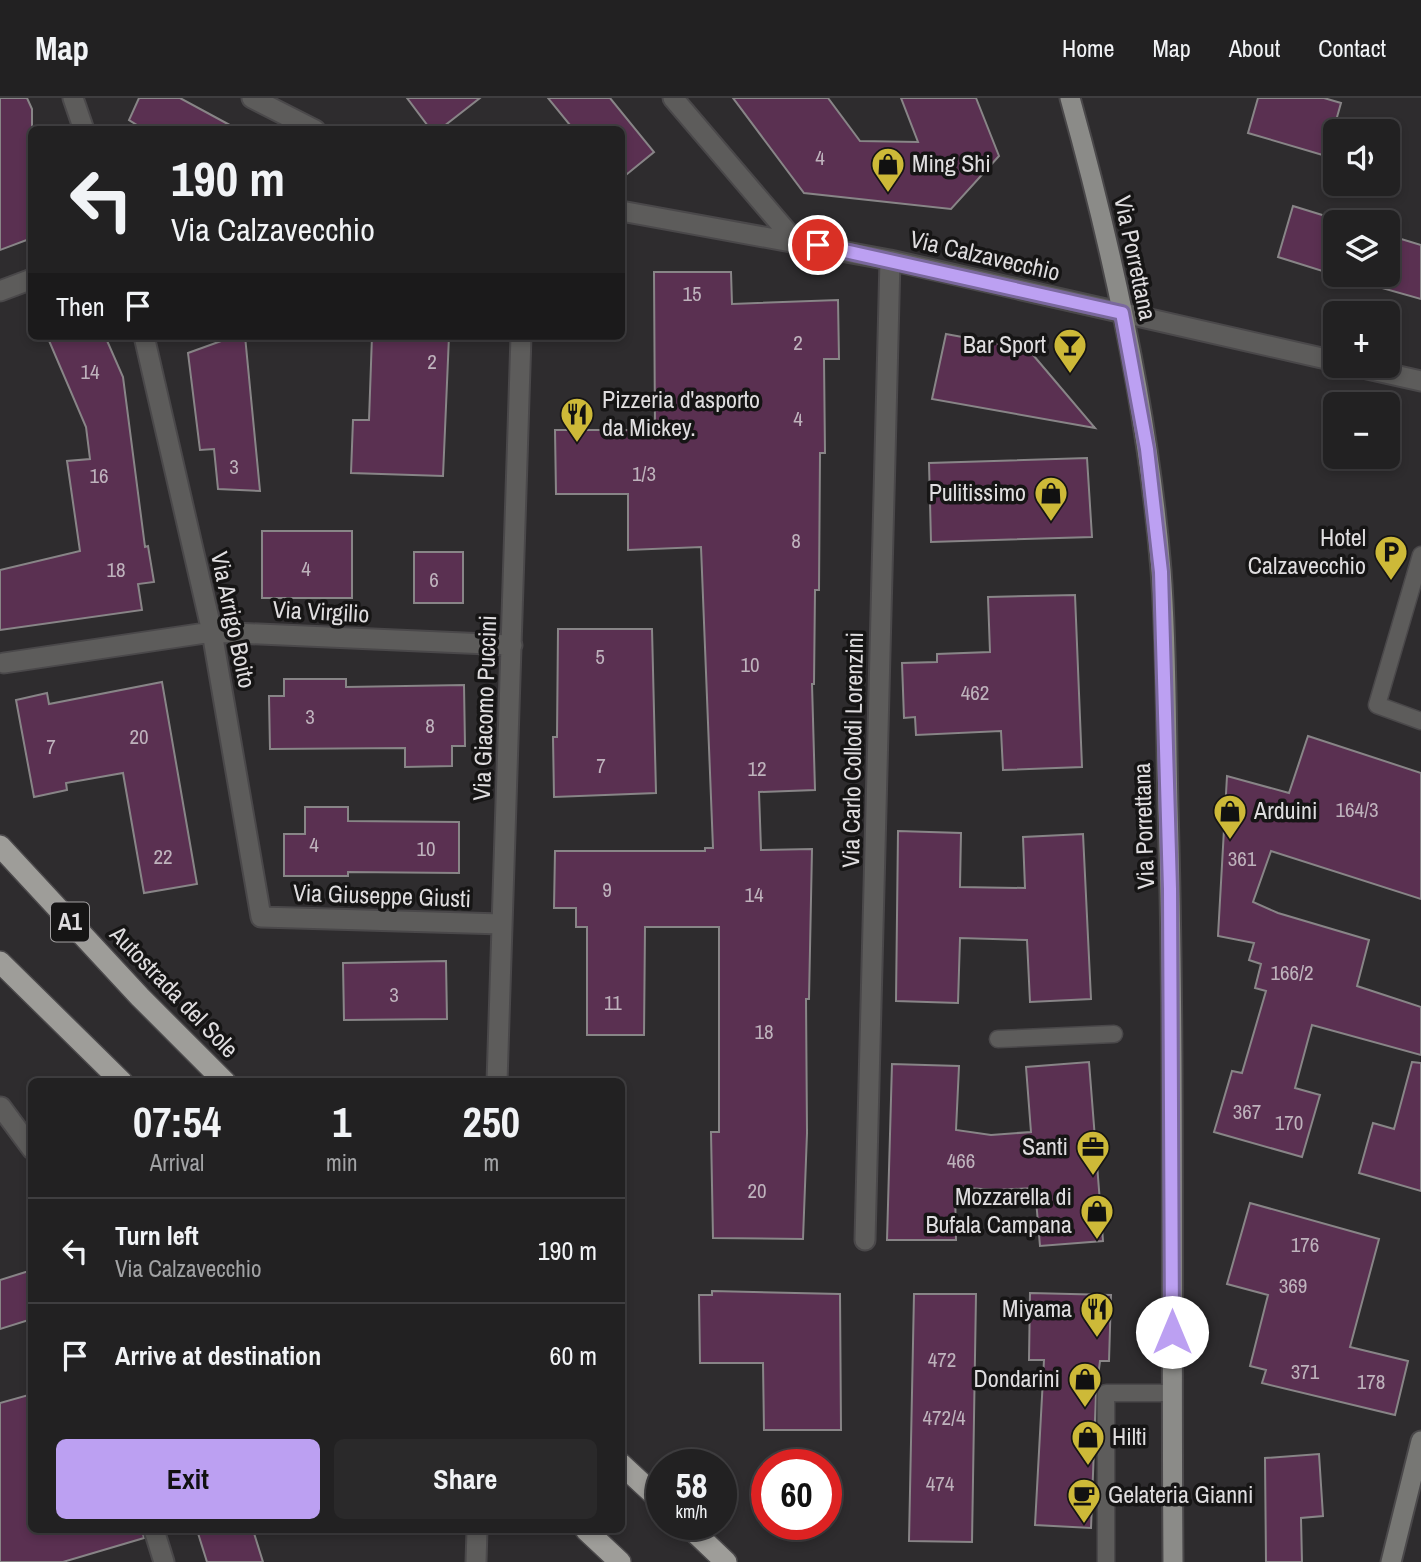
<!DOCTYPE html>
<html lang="en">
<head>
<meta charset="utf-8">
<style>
	:root { --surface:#222122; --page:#2a292a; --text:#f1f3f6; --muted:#a2a3a5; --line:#3f3e40; --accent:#bca0f2 }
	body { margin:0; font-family:"Archivo Narrow",sans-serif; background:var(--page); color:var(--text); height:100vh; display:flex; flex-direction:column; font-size:26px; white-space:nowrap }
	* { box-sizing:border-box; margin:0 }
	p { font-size:23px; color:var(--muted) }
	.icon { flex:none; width:38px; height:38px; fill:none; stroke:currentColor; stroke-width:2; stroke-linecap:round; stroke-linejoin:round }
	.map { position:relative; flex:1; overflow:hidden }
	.sheet { position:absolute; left:28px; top:980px; width:597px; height:455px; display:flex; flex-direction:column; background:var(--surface); border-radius:10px; box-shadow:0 4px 10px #0003,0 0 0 2px var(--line) }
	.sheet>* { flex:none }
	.guide { position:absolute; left:28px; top:28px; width:597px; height:214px; border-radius:10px; box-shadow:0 4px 10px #0003,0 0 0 2px var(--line); background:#222122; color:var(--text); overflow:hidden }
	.buttons { position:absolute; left:1323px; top:21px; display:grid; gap:14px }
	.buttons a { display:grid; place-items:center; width:77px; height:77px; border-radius:10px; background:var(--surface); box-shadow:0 4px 10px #0003,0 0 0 2px var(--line); font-size:35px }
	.speed { position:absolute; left:646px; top:1351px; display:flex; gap:14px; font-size:35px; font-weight:700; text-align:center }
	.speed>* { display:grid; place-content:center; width:91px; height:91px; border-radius:50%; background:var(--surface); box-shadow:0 4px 10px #0003,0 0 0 2px var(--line); line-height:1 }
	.speed small { font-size:18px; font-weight:400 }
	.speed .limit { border:10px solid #d22; background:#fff; color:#111 }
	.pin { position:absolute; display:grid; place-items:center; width:60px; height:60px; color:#fff; margin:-30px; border:4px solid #fff; border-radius:50%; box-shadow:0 2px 7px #0007 }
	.me { position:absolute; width:77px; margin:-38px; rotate:0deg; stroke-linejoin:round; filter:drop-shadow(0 0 5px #0008) }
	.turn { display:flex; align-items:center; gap:24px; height:147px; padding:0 28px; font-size:32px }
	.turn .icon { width:91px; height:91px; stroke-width:2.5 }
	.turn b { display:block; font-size:49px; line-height:60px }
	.then { display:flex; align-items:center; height:66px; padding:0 28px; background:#0003; gap:14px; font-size:26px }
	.eta { display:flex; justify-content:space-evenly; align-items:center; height:119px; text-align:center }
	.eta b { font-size:42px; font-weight:700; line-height:49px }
	.cta { display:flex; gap:14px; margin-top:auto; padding:14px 28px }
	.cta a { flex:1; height:80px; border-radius:10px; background:var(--accent); color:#111; font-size:28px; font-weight:700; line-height:80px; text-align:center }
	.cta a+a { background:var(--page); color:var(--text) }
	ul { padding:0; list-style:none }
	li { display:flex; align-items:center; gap:21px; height:105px; padding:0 28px; border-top:2px solid var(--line) }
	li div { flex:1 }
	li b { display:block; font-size:26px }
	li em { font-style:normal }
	header { display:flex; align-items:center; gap:42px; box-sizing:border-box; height:98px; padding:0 35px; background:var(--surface); border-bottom:2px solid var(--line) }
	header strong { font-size:33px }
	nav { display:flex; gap:38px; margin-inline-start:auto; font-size:24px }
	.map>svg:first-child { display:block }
	.building { fill:#5a3051; stroke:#888587; stroke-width:2 }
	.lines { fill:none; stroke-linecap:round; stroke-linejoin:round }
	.service-casing { stroke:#4a484a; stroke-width:19 }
	.minor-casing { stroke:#4a484a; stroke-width:23 }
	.secondary-casing { stroke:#4a484a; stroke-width:23 }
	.primary-casing { stroke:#4a484a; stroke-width:23 }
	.motorway-casing { stroke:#4a484a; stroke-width:24 }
	.service { stroke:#5d5c5b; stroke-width:16 }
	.minor { stroke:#5d5c5b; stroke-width:19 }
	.secondary { stroke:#777774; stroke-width:19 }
	.primary { stroke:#8b8b88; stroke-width:19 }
	.motorway { stroke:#9e9d99; stroke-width:21 }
	.route-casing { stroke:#7a689d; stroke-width:18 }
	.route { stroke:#bca0f2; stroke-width:12 }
	.labels { text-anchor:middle; stroke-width:7; stroke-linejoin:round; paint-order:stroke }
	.number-label { font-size:21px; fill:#beb2bc }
	.shield { fill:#161515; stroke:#a3a1a2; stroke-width:2 }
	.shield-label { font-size:23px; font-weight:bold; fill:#dfdddf }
	.poi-label { font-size:24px; fill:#dfdddf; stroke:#161515; text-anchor:end }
	.street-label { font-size:24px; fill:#dfdddf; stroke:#161515 }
</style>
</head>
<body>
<header>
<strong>Map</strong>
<nav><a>Home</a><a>Map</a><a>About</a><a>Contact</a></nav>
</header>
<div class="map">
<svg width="1421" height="1464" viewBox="0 0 1421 1464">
	<rect width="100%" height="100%" fill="#2e2c2e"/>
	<path class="building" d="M0,0h27l5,11v129l-32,12z
		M139,0h41l59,32h-94l-16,-10z
		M407,0h73l-41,32h-8z
		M548,0h62l44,54 -33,27v-49h-47z
		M733,0h95l32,43 58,1 -17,-44h75l23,58 -48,53 -147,-16z
		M1258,0h66l17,5 -15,53 -78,-23z
		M1293,108l52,16h-10v53l-57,-18z
		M1388,137l33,10v54l-85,-24h52z
		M654,174h77l1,32 106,-4 1,59h-15l1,94h-5l-1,137h-4l-1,94h-2l3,106 -56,2 2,58 51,-1 -3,150h-3l1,134 -4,106 -90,-1 -2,-106h8v-205h-74l-1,108h-57v-108h-11v-19h-22l1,-57h150v-3h8l-12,-301 -73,3v-56h-72l-1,-64h100z
		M946,236l82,15 67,79 -163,-29z
		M47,238h58l18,41 22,170 3,-1 6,36 -16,2 4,26 -142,20v-60l80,-19 -13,-90 23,-2 -4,-32z
		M235,238h10l15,155 -42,-2 -4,-40 -14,1 -12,-97z
		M372,238h77l-6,140 -92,-3 2,-53h16z
		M1087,360l5,79 -161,5 -2,-79z
		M262,433h90v67h-90z
		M414,454h49v51h-49z
		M1075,497l7,172 -79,3 -2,-39 -85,4 -1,-18 -11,1 -2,-55 35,-1v-8l53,-2 -2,-55z
		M558,531h94l4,164 -102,4 -1,-60h4z
		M284,581h62v8l118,-2 1,61h-13v20l-47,1v-19l-135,1 -1,-53h15z
		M162,584l35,202 -53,9 -21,-120 -57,10 1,7 -33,7 -18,-97 31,-7 2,11z
		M1308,638l113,37v126l-150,-48 -18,51 25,11 91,27 -12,46 64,21v48l-109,-30 -17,63 25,7 -18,62 -88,-25 18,-61 10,2 24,-82 -11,-3 6,-24 -12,-4 5,-17 -36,-7 9,-160 62,17z
		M305,709h43v14l111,1v51l-111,-1v4h-64v-42h21z
		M898,733l63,2 -1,54 65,1 -2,-51 60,-3 8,165 -61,3 -3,-62 -67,-2 -2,65 -62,-2z
		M446,863l1,58 -103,1 -1,-57z
		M1089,964l14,179 -63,5 -5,-58 -39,2 -41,-3 1,53h-69l5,-176 67,2 -3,64 35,5 40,-3 -5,-65z
		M1412,964l9,1v128l-62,-18 14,-50 21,6z
		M1250,1105l129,36 -29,108 58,14 -13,54 -133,-32 4,-13 -16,-4 18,-71 -41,-11z
		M32,1172v49l-32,10v-49z
		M712,1193l128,3 1,136h-77l-1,-67h-63l-1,-68h13z
		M1030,1195l81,2 -2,66h-9l-4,32 -5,135 -56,-3 9,-165h-15z
		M914,1196h62l-4,248 -63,-1z
		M32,1296v136h110l2,8 -81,24h-63v-159z
		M1319,1356l4,62 -22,2 1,44h-36l-1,-104z
		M197,1432h56l10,32h-56z"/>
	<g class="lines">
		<defs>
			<path id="service" d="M1421,457l-44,150 44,16
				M998,941l116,-5
				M1106,1464v-169h67"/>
			<path id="minor" d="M73,0l11,32
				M252,0l63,32
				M673,0l121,142
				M621,113l269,49 445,101
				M0,193l32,-12
				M144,238l68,296 49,285 241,7
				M1354,268l67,15
				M4,565l208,-31 300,13
				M497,984l24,-746
				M1,1009l31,42
				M865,1142l25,-980
				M154,1432l10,32
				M476,1464l1,-32"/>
			<path id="secondary" d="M1391,1464l30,-121"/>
			<path id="primary" d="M1070,0c43,154 78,313 91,472 6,78 5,158 7,237 7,251 3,503 5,755"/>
			<path id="motorway" d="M0,748l140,151 85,85
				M0,864l122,120
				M621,1366l41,38
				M686,1426l40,38
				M586,1432l34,32"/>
		</defs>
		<use href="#service" class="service-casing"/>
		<use href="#minor" class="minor-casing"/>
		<use href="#secondary" class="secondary-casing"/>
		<use href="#primary" class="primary-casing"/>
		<use href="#motorway" class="motorway-casing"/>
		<use href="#service" class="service"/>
		<use href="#minor" class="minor"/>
		<use href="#secondary" class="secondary"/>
		<use href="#primary" class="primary"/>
		<use href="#motorway" class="motorway"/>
	</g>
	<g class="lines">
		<defs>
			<path id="route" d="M818,147l304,68 25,136 14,123 9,317 2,443"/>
		</defs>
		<use href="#route" class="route-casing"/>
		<use href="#route" class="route"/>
	</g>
	<defs>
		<symbol id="shop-pin" viewBox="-11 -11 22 30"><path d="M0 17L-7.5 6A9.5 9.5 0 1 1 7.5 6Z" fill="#cdb938" stroke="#161515"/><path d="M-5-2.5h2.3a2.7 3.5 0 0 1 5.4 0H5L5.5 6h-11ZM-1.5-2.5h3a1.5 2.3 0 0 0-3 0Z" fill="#111"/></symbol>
		<symbol id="bar-pin" viewBox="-11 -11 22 30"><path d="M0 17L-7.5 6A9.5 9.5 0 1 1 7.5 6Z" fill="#cdb938" stroke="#161515"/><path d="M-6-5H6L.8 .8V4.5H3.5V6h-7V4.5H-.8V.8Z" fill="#111"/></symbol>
		<symbol id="restaurant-pin" viewBox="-11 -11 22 30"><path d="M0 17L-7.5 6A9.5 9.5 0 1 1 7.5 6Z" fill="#cdb938" stroke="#161515"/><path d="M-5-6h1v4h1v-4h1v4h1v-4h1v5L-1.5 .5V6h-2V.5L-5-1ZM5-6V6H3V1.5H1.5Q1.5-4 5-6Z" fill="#111"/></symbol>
		<symbol id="parking-pin" viewBox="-11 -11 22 30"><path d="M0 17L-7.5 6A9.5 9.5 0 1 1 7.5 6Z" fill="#cdb938" stroke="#161515"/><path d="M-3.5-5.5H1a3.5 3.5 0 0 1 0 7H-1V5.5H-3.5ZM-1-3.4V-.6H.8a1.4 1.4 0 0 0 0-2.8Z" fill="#111"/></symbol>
		<symbol id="office-pin" viewBox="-11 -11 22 30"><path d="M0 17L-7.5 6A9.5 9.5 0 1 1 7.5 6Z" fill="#cdb938" stroke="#161515"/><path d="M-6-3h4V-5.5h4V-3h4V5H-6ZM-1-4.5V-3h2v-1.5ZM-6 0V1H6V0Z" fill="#111"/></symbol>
		<symbol id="cafe-pin" viewBox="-11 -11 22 30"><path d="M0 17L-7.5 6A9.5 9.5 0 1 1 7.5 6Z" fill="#cdb938" stroke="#161515"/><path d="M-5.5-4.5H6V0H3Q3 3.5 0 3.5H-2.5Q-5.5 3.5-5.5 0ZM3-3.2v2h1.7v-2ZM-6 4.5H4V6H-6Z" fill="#111"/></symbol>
	</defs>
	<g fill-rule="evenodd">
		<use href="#shop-pin" x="869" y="47" width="38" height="52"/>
		<use href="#bar-pin" x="1051" y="228" width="38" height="52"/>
		<use href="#restaurant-pin" x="558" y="297" width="38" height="52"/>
		<use href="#shop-pin" x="1032" y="376" width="38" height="52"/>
		<use href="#parking-pin" x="1372" y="435" width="38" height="52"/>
		<use href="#shop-pin" x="1211" y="694" width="38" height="52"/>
		<use href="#office-pin" x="1074" y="1030" width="38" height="52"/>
		<use href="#shop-pin" x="1078" y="1094" width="38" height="52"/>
		<use href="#restaurant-pin" x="1078" y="1192" width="38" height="52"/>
		<use href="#shop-pin" x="1066" y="1262" width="38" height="52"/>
		<use href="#shop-pin" x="1069" y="1320" width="38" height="52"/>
		<use href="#cafe-pin" x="1065" y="1378" width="38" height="52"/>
	</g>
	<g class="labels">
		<g class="number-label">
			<text x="820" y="67">4</text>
			<text x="692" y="203">15</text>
			<text x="798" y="252">2</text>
			<text x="432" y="271">2</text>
			<text x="90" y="281">14</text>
			<text x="798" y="328">4</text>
			<text x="234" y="376">3</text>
			<text x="644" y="383">1/3</text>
			<text x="99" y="385">16</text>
			<text x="796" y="450">8</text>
			<text x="306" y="478">4</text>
			<text x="116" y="479">18</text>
			<text x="434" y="489">6</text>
			<text x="600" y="566">5</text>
			<text x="750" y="574">10</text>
			<text x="975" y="602">462</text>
			<text x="310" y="626">3</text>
			<text x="430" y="635">8</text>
			<text x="139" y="646">20</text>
			<text x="51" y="656">7</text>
			<text x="601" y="675">7</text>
			<text x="757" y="678">12</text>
			<text x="1357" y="719">164/3</text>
			<text x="314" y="754">4</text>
			<text x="426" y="758">10</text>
			<text x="163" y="766">22</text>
			<text x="1242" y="768">361</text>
			<text x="607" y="799">9</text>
			<text x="754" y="804">14</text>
			<text x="1292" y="882">166/2</text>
			<text x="394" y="904">3</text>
			<text x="613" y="912">11</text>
			<text x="764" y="941">18</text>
			<text x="1247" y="1021">367</text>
			<text x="1289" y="1032">170</text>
			<text x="961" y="1070">466</text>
			<text x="757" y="1100">20</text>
			<text x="1305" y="1154">176</text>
			<text x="1293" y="1195">369</text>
			<text x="942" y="1269">472</text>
			<text x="1305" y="1281">371</text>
			<text x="1371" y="1291">178</text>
			<text x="944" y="1327">472/4</text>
			<text x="940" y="1393">474</text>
		</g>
		<rect class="shield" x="51" y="804.5" width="38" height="39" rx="5"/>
		<g class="shield-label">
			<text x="70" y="832">A1</text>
		</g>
		<g class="poi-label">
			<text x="912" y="74" text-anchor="start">Ming Shi</text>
			<text x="1046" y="255">Bar Sport</text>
			<text x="602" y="310" text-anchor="start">Pizzeria d'asporto<tspan x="602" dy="28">da Mickey.</tspan></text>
			<text x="1026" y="403">Pulitissimo</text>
			<text x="1366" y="448">Hotel<tspan x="1366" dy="28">Calzavecchio</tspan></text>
			<text x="1254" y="721" text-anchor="start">Arduini</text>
			<text x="1068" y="1057">Santi</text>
			<text x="1072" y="1107">Mozzarella di<tspan x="1072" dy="28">Bufala Campana</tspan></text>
			<text x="1072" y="1219">Miyama</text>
			<text x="1060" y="1289">Dondarini</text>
			<text x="1112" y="1347" text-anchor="start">Hilti</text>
			<text x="1108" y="1405" text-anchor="start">Gelateria Gianni</text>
		</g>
		<g class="street-label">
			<text transform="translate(985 158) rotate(13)" y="8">Via Calzavecchio</text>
			<text transform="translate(1135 160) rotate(78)" y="8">Via Porrettana</text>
			<text transform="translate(321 514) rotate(3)" y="8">Via Virgilio</text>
			<text transform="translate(233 522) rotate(78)" y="8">Via Arrigo Boito</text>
			<text transform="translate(485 610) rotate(-88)" y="8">Via Giacomo Puccini</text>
			<text transform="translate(853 652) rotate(-89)" y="8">Via Carlo Collodi Lorenzini</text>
			<text transform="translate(1144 728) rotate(-92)" y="8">Via Porrettana</text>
			<text transform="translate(382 798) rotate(2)" y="8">Via Giuseppe Giusti</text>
			<text transform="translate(174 894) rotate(46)" y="8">Autostrada del Sole</text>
		</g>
	</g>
</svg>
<div class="buttons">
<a><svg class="icon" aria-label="sound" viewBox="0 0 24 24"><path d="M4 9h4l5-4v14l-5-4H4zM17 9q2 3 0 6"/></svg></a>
<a><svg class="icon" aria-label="layers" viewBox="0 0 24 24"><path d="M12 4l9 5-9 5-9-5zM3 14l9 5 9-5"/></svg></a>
<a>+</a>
<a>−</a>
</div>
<div class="speed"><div>58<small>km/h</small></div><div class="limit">60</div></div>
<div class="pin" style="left:818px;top:147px;background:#d93025"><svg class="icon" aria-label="arrive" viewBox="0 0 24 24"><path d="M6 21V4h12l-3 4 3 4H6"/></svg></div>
<svg class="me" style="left:1172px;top:1234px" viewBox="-20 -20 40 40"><circle r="19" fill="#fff"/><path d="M0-13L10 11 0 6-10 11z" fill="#bca0f2"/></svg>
<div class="guide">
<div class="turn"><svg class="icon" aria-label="left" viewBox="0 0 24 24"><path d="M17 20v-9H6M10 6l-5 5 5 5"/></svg><div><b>190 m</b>Via Calzavecchio</div></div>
<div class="then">Then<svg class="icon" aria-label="arrive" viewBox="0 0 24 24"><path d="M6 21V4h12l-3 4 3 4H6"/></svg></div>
</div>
<section class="sheet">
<div class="eta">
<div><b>07:54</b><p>Arrival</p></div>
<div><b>1</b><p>min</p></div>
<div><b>250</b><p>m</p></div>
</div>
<ul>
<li><svg class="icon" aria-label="left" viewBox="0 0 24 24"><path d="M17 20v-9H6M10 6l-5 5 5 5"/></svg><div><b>Turn left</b><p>Via Calzavecchio</p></div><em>190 m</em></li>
<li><svg class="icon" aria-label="arrive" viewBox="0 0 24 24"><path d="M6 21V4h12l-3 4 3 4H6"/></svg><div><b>Arrive at destination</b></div><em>60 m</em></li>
</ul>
<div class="cta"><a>Exit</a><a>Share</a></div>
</section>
</div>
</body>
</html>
